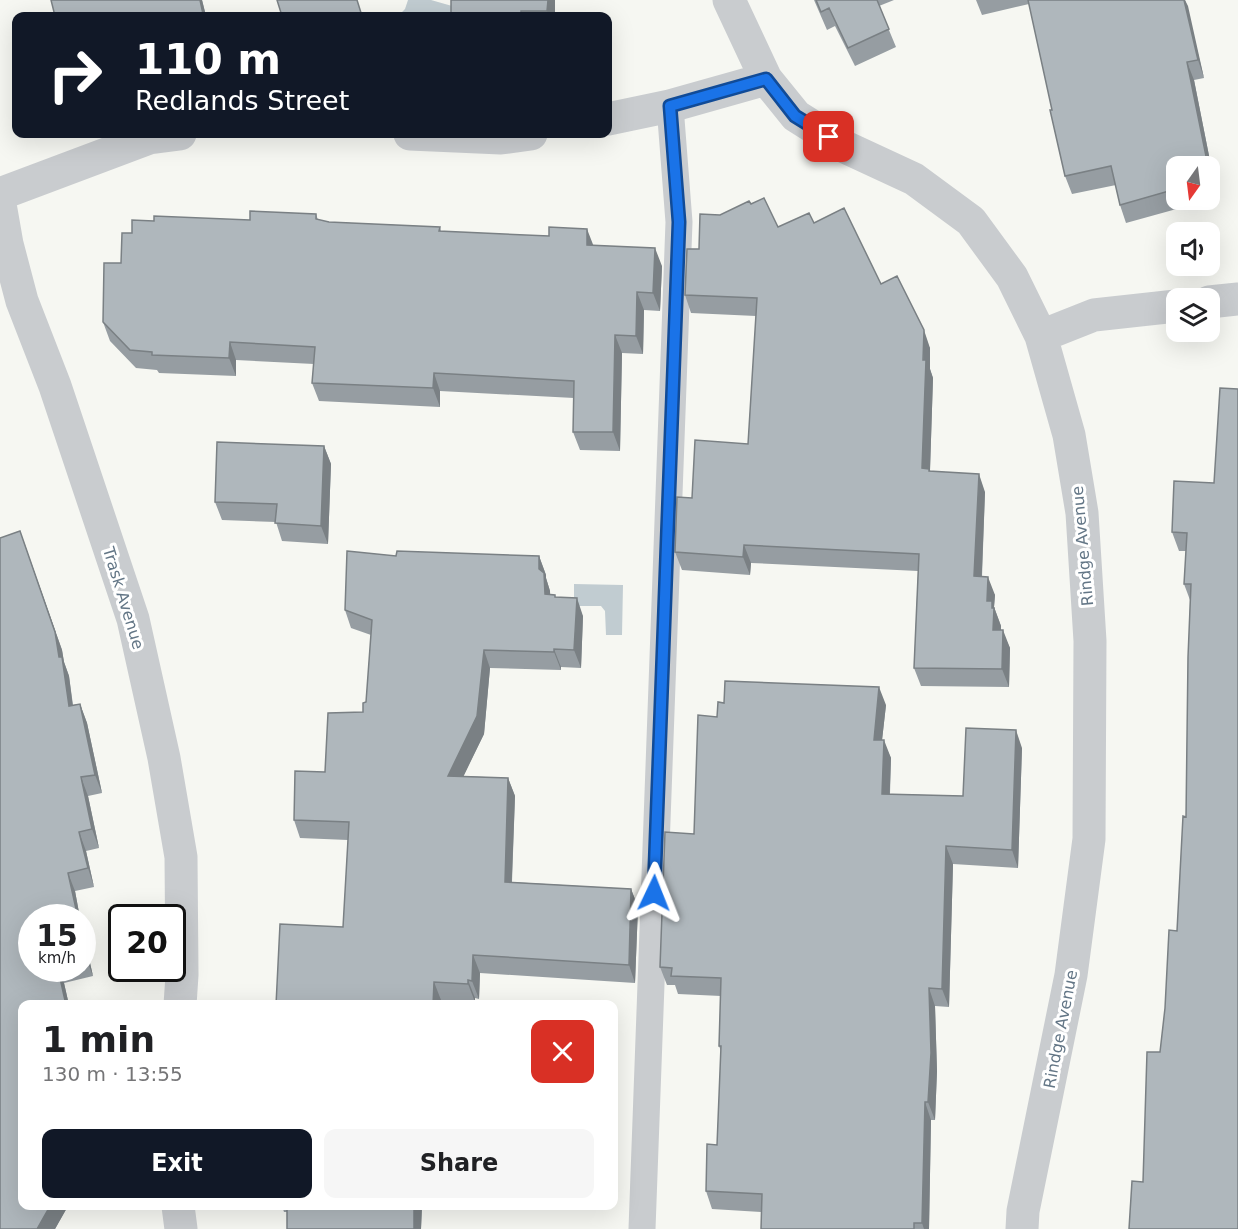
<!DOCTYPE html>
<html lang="en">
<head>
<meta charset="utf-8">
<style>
	:root { --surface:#fff; --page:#f6f6f6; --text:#202124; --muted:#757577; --accent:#111827 }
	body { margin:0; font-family:"DejaVu Sans",sans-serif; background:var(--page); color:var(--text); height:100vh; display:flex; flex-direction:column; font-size:22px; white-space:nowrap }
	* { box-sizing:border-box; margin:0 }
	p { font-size:20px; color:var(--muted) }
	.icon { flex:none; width:33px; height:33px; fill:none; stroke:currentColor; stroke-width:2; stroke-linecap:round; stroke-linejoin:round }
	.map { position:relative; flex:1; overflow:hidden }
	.sheet { position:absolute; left:18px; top:1000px; width:600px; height:210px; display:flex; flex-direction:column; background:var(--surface); border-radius:12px; box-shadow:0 6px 24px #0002 }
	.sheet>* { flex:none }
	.guide { position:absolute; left:12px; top:12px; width:600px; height:126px; border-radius:12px; box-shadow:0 6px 24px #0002; background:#111827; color:#fff; overflow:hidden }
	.needle { width:39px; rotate:194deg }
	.tools { position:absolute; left:1166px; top:156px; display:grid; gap:12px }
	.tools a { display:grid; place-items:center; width:54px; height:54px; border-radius:12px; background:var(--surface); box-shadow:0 6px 24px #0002; font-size:30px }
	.speed { position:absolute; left:18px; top:904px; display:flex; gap:12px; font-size:30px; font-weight:700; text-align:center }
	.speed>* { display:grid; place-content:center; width:78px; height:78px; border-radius:50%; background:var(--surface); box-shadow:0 6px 24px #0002; line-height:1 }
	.speed small { font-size:15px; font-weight:400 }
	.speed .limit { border:3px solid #111; border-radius:9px; background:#fff; color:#111 }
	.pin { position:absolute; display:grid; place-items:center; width:51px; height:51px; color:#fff; margin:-26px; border-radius:12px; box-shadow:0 3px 9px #0006 }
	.me { position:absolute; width:66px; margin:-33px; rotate:2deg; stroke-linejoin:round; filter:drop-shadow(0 0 4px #0008) }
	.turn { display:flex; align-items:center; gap:21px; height:126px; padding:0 24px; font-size:27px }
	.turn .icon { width:78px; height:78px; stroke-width:2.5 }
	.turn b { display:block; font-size:42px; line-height:51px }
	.round { display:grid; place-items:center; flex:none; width:63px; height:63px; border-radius:12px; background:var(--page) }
	.headline { display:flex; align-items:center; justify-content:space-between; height:102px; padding:0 24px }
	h1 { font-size:36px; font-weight:700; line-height:45px }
	.action { display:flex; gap:12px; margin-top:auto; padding:12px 24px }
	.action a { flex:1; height:69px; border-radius:12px; background:var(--accent); color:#fff; font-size:24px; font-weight:700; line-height:69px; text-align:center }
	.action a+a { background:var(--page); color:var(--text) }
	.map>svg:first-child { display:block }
	.water { fill:#c1ccd1 }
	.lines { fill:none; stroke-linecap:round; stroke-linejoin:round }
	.lane { stroke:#c9cccf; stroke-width:27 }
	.street { stroke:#c9cccf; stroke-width:33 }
	.wall { fill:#969da2 }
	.shaded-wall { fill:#7a8084 }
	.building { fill:#afb7bc; stroke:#7a8084; stroke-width:1.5 }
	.route-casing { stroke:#114b97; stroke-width:15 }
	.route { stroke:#1a73e8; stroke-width:10 }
	.labels { text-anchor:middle; stroke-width:6; stroke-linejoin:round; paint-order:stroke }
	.street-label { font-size:16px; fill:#637686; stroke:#fff }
</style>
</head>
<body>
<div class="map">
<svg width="1238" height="1229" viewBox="0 0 1238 1229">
	<rect width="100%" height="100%" fill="#f6f7f2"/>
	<path class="water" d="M408,0h23l21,6 -1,10h-53l7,-7z
		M574,584l49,1 -1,50h-16l-1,-24 -4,-5h-27z"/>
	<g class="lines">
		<path class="lane" d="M642,1229l37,-1007 -9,-116"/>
		<path class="street" d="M729,0l37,79 30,37 49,31 69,32 57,42 41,56 29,59 28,99 13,78 8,128 -1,198 -18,136 -48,236 -1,18
			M608,119l62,-13 96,-27
			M410,134l91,4 30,-4
			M0,194l149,-56 31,-4
			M0,204l7,40 15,57 33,85 78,233 31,139 17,99 1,118 -2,30
			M1209,302l29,-3
			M1041,336l53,-21 82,-9
			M178,1206l3,23"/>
	</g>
	<path class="wall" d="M202,0l4,16h-151z
		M555,0v16h-104z
		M814,0h80l-15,6 17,41 -41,19 -20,-40 -8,4z
		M976,0h209l19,78 -10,2 22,111 -7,3v-28h-33v34h33l-83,23 -6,-18 -4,-20 -44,9 -7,-18 -13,-66 -23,-106 -47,11z
		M751,204l27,23 36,-4 67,61 49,64v21l3,9 -3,92v1l55,21 -3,85 13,18 -1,12 7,19v4l9,18 -1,39 -88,-1 -7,-18 4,-97 -167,-8 -1,12 -68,-5 -7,-18 17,-54 56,-54 8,-128 -65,-3 -6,-18 14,-46 21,-34z
		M316,214l2,6 11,2 111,5 1,4 152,14 69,21 -2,45 -16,-1 -1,44 -21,-1 -2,98 -40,-1 -7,-18 1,-34 -134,-7v16l-121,-6 -7,-18 2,-19 -78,-4v16l-77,-3 -2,-3 -21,-2 -26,-27 -7,-19 18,-59 11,-30 22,-12 96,-1z
		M324,446l7,18 -3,80 -46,-3 -6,-19 -54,-2 -7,-18z
		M1214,483l24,746 -95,-47 34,-251 9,-114 4,-217 -6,-16 2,-33h-7l-7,-19z
		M20,531l42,119 2,12 5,14 4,29 7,-1 7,19 15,70 -14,3 11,52 -13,3 8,36 -19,4 5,27h-48v51h50v-41l11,48 -29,7 5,22h-47v201h46l-13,23h-55v-691z
		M396,556h143l7,19v3l4,13v4l6,2 27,19 -2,52 -20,-1v3l-71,-2 -6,66 -21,42 45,2 7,18 -3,86 119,7 7,18 -3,76 -155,-10 -1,26 -4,-1v4l-34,-2 -1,5h-164l67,-78 5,-87 -48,-2 -6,-18 69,-108 3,-10 5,-67 -20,-7 -6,-18z
		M724,703l162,2 -4,35 9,18 -1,36 73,2 59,-48 -4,120 -65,-4 -4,143 -14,-1 2,65 -2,49h-4l-2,109h-168v-17l-49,-3 -6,-18 11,-46 4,-94 -2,-5 2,-50 -43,-2 -3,-9h-8l-7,-18 34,-133 23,-117z
		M282,1206h140l-1,23h-134v-17h-3z"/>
	<path class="shaded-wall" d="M200,0h2l4,16h-2z
		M548,0h7v16h-6l-2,-5z
		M1184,0h1l3,6 16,72 -6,-18z
		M1187,62l7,18 22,111 -6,-18z
		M587,229l7,18 -7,-2z
		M655,248l7,18 -2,45 -7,-18z
		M637,292l7,18 -1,44 -7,-18z
		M924,330l6,18v21l3,9 -3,92 6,17 -14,-19z
		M615,335l7,18 -2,98 -7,-19z
		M230,342l6,18v16l-7,-18z
		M434,373l6,18v16l-7,-19z
		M324,446l7,18 -3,80 -7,-18z
		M979,474l6,18 -4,102 -7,-18z
		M20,531l42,119 2,12 5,14 6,48 -6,-18 -10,-49z
		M744,545l7,18 -1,12 -7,-18z
		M539,556l7,19v3l4,13 1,21 -6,-18 -6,-25z
		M988,577l7,18 -1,12 7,19 -1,22 -7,-18 -6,-29z
		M577,598l6,18 -2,52 -7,-18z
		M1003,630l7,18 -1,39 -7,-18z
		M554,649l7,18v3l-7,-18z
		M484,650l6,18 -6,66 -29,60 -7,-18z
		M879,687l7,18 -6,53 -6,-18z
		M80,704l7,19 15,70 -7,-18z
		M1016,730l6,18 -4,120 -6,-18z
		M884,740l7,18 -2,54 -7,-18z
		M81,777l7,19 11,52 -7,-19z
		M508,778l7,18 -4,104 -6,-18z
		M79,832l7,19 8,36 -6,-19z
		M946,846l7,18 -4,143 -7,-18z
		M68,873l7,18 5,27h-2z
		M631,889l7,18 -3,76 -6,-18z
		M82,928l11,48 -7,-18 -4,-17z
		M473,955l7,18 -1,26 -7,-18z
		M58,969l6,14 5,22h-3z
		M468,980l7,18v4l-7,-18z
		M434,982l7,18 -1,5h-7z
		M929,988l6,18 2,65 -2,49 -7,-18z
		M925,1102l6,18 -2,109h-5l-2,-6z
		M50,1206h18l-13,23h-18z
		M414,1206h8l-1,23h-7z"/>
	<path class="building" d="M51,0h149l3,14 -12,2h-136z
		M277,0h80l5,16h-80z
		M451,0h97l-1,11h-26v5h-70z
		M816,0h61l12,29 -41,19 -19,-40 -8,4z
		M1028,0h156l14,60 -11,2 21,104h-32v23l-56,16 -9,-39 -46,10 -15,-66h2z
		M764,198l14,29 31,-14 5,10 30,-15 37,76 16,-8 27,54 -1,30h3l-4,108 7,1v2l50,3 -5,102 14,1 -1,24h5v7h2l-1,22h10l-1,39 -88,-1 5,-114 -175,-9 -1,12 -68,-5 2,-55 15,1 3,-58 53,4 9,-146 -72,-3 2,-46h12l1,-35 20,1 29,-14 2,3z
		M250,211l66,3v5l13,3 111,5 -1,4 110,5v-9l38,2v16l68,3 -2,45 -16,-1 -1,44 -21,-1 -2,97h-40l1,-51 -140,-8 -1,15 -121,-5 3,-36 -85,-5 -1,16 -77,-3v-3l-22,-2 -27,-28 1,-59h17l1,-30h10v-13l22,1v-5l96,4z
		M1220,388l18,1v840h-109l3,-48 11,1 4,-130h13l5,-44 4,-78 8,1 6,-115 3,1 2,-160 3,-73h-7l3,-51 -15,-1 2,-51 40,2z
		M217,442l107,4 -3,80 -46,-3 2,-19 -62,-2z
		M20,531l35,101 4,25h3l7,49 11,-2 15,71 -14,2 11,52 -13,3 9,36 -20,5 10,45h-46v51h26l8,36h-44v201h28l-13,23h-37v-691z
		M347,551l49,5 1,-5 142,5v13l5,4 1,21 10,1v2l22,1 -3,52 -20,-1v3l-70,-2 -7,66 -29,60 60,2 -3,104 126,7 -2,76 -156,-10 -1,26 -4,-1v4l-34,-2 -1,23h-157l4,-81 63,3 6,-105 -55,-2 1,-49 30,1 3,-59 35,-1v-9l3,-1 6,-82 -27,-10z
		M725,681l154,6 -5,53h10l-2,54 81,2 3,-68 50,2 -4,120 -66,-4 -4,143 -13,-1 2,65 -3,49h-3l-3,121h-8v6h-153l1,-35 -56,-3 1,-47 10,1 4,-99h-2l2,-68 -50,-2 1,-8 -12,-1 5,-135 29,2 4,-119 19,2 1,-15 6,1z
		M82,941l4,17h-4z
		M287,1206h127v22l1,1h-128z"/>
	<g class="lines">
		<defs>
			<path id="route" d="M654,893l25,-671 -9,-116 96,-27 29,37 34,21"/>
		</defs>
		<use href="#route" class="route-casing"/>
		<use href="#route" class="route"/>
	</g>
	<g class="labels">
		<g class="street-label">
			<text transform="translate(1082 546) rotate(-95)" y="6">Rindge Avenue</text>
			<text transform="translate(124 598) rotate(73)" y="6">Trask Avenue</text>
			<text transform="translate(1060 1029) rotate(-79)" y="6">Rindge Avenue</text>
		</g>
	</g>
</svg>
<div class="tools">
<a><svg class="needle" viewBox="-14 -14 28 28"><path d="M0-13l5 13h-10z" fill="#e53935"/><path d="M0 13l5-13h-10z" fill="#757577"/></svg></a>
<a><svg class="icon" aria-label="sound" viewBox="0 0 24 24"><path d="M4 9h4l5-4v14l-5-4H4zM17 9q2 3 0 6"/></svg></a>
<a><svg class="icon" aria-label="layers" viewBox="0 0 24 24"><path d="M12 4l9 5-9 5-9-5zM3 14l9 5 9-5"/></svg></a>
</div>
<div class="speed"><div>15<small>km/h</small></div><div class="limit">20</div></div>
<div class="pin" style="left:829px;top:137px;background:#d93025"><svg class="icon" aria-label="arrive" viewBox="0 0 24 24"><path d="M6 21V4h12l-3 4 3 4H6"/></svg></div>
<svg class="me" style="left:654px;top:893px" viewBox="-20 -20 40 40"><path d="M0-17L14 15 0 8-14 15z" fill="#1a73e8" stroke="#fff" stroke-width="4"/></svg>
<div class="guide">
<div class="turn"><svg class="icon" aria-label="right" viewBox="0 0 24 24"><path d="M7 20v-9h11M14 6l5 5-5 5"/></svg><div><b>110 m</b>Redlands Street</div></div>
</div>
<section class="sheet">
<div class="headline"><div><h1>1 min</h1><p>130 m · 13:55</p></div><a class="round" style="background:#d93025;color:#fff"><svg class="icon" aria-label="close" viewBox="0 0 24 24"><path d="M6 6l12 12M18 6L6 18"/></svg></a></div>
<div class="action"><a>Exit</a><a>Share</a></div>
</section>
</div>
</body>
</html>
